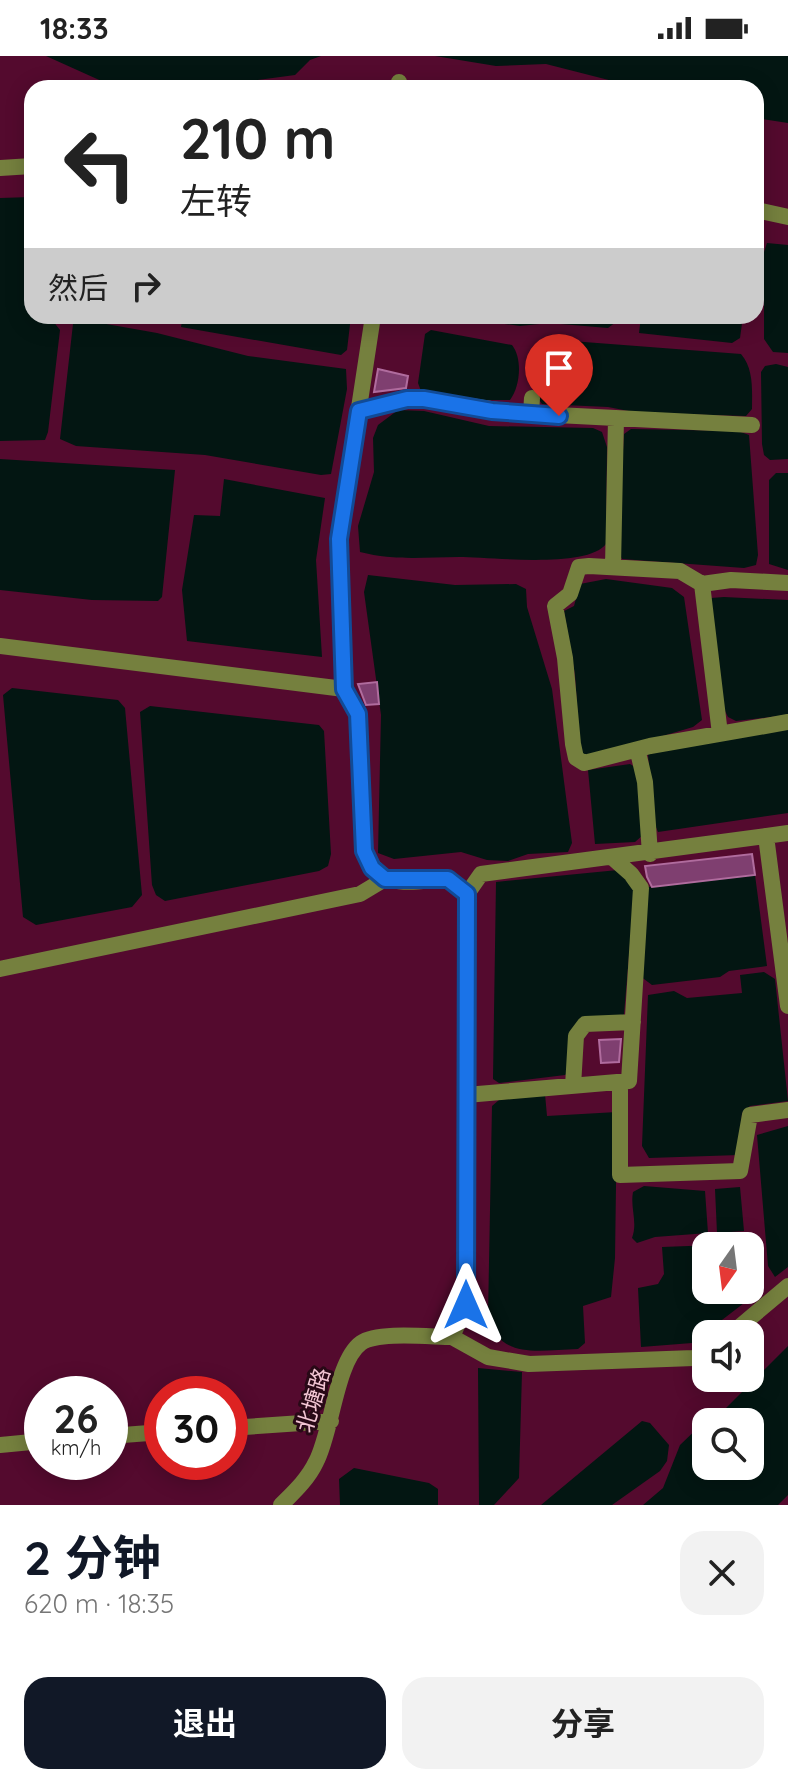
<!DOCTYPE html>
<html lang="zh">
<head>
<meta charset="utf-8">
<style>
	:root { --surface:#fff; --page:#f2f2f2; --text:#222; --muted:#767676; --accent:#111827 }
	body { margin:0; font-family:Quicksand,"Noto Sans SC",sans-serif; background:var(--page); color:var(--text); height:100vh; display:flex; flex-direction:column; font-size:30px; white-space:nowrap }
	* { box-sizing:border-box; margin:0 }
	p { font-size:26px; color:var(--muted) }
	.icon { flex:none; width:44px; height:44px; fill:none; stroke:currentColor; stroke-width:2; stroke-linecap:round; stroke-linejoin:round }
	.map { position:relative; height:1449px; overflow:hidden }
	.panel { display:flex; flex-direction:column; background:var(--surface); flex:1 }
	.panel>* { flex:none }
	.hud { position:absolute; left:24px; top:24px; width:740px; height:244px; border-radius:24px; box-shadow:0 4px 20px #0003; background:#fff; color:var(--text); overflow:hidden }
	.needle { width:52px; rotate:194deg }
	.tools { position:absolute; left:692px; top:1176px; display:grid; gap:16px }
	.tools a { display:grid; place-items:center; width:72px; height:72px; border-radius:16px; background:var(--surface); box-shadow:0 4px 20px #0003; font-size:40px }
	.speed { position:absolute; left:24px; top:1320px; display:flex; gap:16px; font-size:40px; font-weight:700; text-align:center }
	.speed>* { display:grid; place-content:center; width:104px; height:104px; border-radius:50%; background:var(--surface); box-shadow:0 4px 20px #0003; line-height:1 }
	.speed small { font-size:20px; font-weight:400 }
	.speed .limit { border:12px solid #d22; background:#fff; color:#111 }
	.pin { position:absolute; display:grid; place-items:center; width:68px; height:68px; color:#fff; margin:-82px -34px; border-radius:50% 50% 50% 0; rotate:-45deg; box-shadow:0 0 8px #0007 }
	.pin .icon { rotate:45deg }
	.me { position:absolute; width:88px; margin:-44px; rotate:0deg; stroke-linejoin:round; filter:drop-shadow(0 0 6px #0008) }
	.turn { display:flex; align-items:center; gap:28px; height:168px; padding:0 24px; font-size:36px }
	.turn .icon { width:104px; height:104px; stroke-width:2.5 }
	.turn b { display:block; font-size:56px; line-height:68px }
	.then { display:flex; align-items:center; height:76px; padding:0 24px; background:#0003; gap:16px; font-size:30px }
	.round { display:grid; place-items:center; flex:none; width:84px; height:84px; border-radius:24px; background:var(--page) }
	.overview { display:flex; align-items:center; justify-content:space-between; height:136px; padding:0 24px }
	h1 { font-size:48px; font-weight:700; line-height:60px; color:var(--accent) }
	.button { display:flex; gap:16px; margin-top:auto; padding:16px 24px }
	.button a { flex:1; height:92px; border-radius:24px; background:var(--accent); color:#fff; font-size:32px; font-weight:700; line-height:92px; text-align:center }
	.button a+a { background:var(--page); color:var(--text) }
	.status { display:flex; justify-content:space-between; align-items:center; height:56px; padding:0 40px; background:var(--surface); direction:ltr }
	.status svg { height:22px; fill:currentColor }
	.map>svg:first-child { display:block }
	.water { fill:#031612; fill-rule:evenodd }
	.building { fill:#7f3f70; stroke:#b06c9e; stroke-width:2 }
	.lines { fill:none; stroke-linecap:round; stroke-linejoin:round }
	.minor { stroke:#75803e; stroke-width:16 }
	.route-casing { stroke:#114b97; stroke-width:20 }
	.route { stroke:#1a73e8; stroke-width:14 }
	.labels { text-anchor:middle; stroke-width:6; stroke-linejoin:round; paint-order:stroke }
	.street-label { font-size:22px; fill:#f2c5d3; stroke:#280916 }
</style>
</head>
<body>
<div class="status"><b>18:33</b><svg viewBox="0 0 49 12"><path d="M0 12V9h3v3zM5 12V6h3v6zM10 12V3h3v9zM15 12V0h3v12zM26 1h20v11H26zM47 4h2v5h-2z"/></svg></div>
<div class="map">
<svg width="788" height="1449" viewBox="0 0 788 1449">
	<rect width="100%" height="100%" fill="#540a2e"/>
	<path class="water" d="M46,0h275l-11,4 -15,15 -95,13h-83z
		M435,0h353v67l-32,-5v-30h-116l-94,-24 -50,2z
		M32,141v119h17l11,14 -12,102 -3,8 -45,1v-243z
		M767,187l21,2v108l-15,-1 -9,-13v-87z
		M183,260h168l-4,34 -6,5 -160,-28z
		M447,260h177l-16,12 -59,-5 -29,3z
		M641,260h102l-3,22 -8,5 -93,-10z
		M78,263l79,14 91,23 98,13 1,20 -16,85 -10,1 -116,-20 -129,-9 -16,-7 13,-115z
		M431,274l81,15c11,14 8,42 -2,55h-36l-53,-9 -3,-8 7,-49z
		M545,283l196,15c13,15 11,37 11,55l-6,7 -107,-3 -31,-6 -66,-3c-11,-14 -10,-42 -6,-60z
		M776,308l12,3v92l-18,1 -6,-5 -2,-11 -1,-72 4,-6z
		M398,354l26,1 65,15 104,2 9,4 5,15 -1,97c-19,25 -116,13 -147,13 -35,0 -64,4 -99,-5l-2,-26 16,-54 -1,-34 5,-13z
		M631,373l107,2 11,4 9,120 -2,10 -12,3 -122,-9 -5,-9 7,-116z
		M0,403l175,11 -13,127 -4,4 -66,-1 -92,-10z
		M776,417h12v97l-19,-6v-84z
		M224,423l101,19 -9,62 6,97 -135,-16 -5,-51 12,-75 26,1z
		M368,519l87,10 61,-1 10,5 1,18 25,82 20,154 -4,9 -40,2 -20,7 -21,-1 -26,-8 -67,7 -16,-6 3,-138 -17,-123z
		M606,523l66,9 12,9 18,123 -9,7 -108,32 -5,-10 -5,-74 -11,-64 10,-5 6,-22z
		M724,541l64,3v115l-52,6 -8,-4 -4,-8 -13,-111z
		M12,632l106,12 7,8 17,187 -10,12 -96,18 -13,-8 -20,-222z
		M150,650l169,19 5,6 7,123 -3,12 -9,5 -154,30 -9,-6 -4,-10 -12,-173z
		M788,672v85l-130,19 -5,-12 -5,-66z
		M630,708l8,5 5,66 -8,7 -40,2 -7,-74z
		M618,814l17,15 -11,129 -3,4 -38,2 -11,49 -7,6 -66,8 -6,-4 3,-197z
		M755,819l12,91 -38,5 -9,6 -68,8 -12,-9 8,-89z
		M764,916l11,7 13,122 -38,5 -8,7 -3,42 -90,3 -7,-12 6,-151 26,-4 13,7 55,-5 -2,-18z
		M545,1038l2,22 70,-4 -2,146 -4,39 -28,9 2,37 -7,6c-38,1 -80,12 -90,-34l4,-209 7,-6z
		M788,1070v141l-13,10 -7,-11 -11,-131z
		M644,1130l61,5 3,42 -53,4 -18,6 -5,-5c6,-16 -2,-30 1,-46z
		M740,1131l4,44 -27,2 -2,-44z
		M742,1188l-36,2v44h41l1,10 -56,43 -51,4 -3,-59 20,-4 6,-10 -2,-27z
		M788,1290v149l-10,10h-135l20,-17 17,-43 25,-24 16,-8zM706,1366h44v44h-44z
		M478,1312l44,4 -3,106 -25,27h-15z
		M642,1365l8,2 19,22 -2,16 -7,10 -48,34h-71z
		M354,1412l75,15 9,6v16h-98l-1,-26z"/>
	<path class="building" d="M378,313l30,7 -2,12 -32,4z
		M377,626l2,22 -13,1 -8,-21z
		M752,798l3,21 -103,12 -5,-10 -2,-11z
		M621,983l-2,23 -18,1 -2,-23z"/>
	<g class="lines">
		<path class="minor" d="M399,32v-6
			M0,112l32,-2
			M756,154l32,7
			M373,260l-34,223 5,150 14,25 6,137c19,41 45,30 84,28l19,15 -1,411 -14,32
			M359,355l48,-12h17l94,14 234,12
			M531,358l1,-16
			M613,511l3,-149
			M788,527l-57,-3 -29,4 -22,-13 -91,-5 -10,1 -9,27 -15,12 10,52 8,86 3,14 8,5 66,-17 138,-24
			M702,528l18,150
			M0,590l344,43
			M638,696l7,30 5,72
			M766,780l22,170
			M467,838l14,-20 307,-41
			M0,913l360,-75 25,-15
			M620,1026v93l120,-4 10,-56 38,-5
			M573,1030l3,-50 9,-12 48,-2
			M466,1039l163,-14 12,-193 -10,-14 -17,-15
			M731,1278l57,-48
			M452,1281l36,20 41,7 165,-6 12,-6
			M230,1372l101,-7
			M110,1380l52,-4
			M0,1389l42,-4
			M281,1449c13,-13 27,-26 35,-43 16,-30 20,-101 45,-119 17,-12 70,-6 91,-6"/>
	</g>
	<g class="lines">
		<defs>
			<path id="route" d="M466,1249l1,-411 -19,-15h-63l-13,-11 -8,-17 -6,-137 -14,-25 -5,-150 20,-128 48,-12h17l68,12 67,5"/>
		</defs>
		<use href="#route" class="route-casing"/>
		<use href="#route" class="route"/>
	</g>
	<g class="labels">
		<g class="street-label">
			<text transform="translate(313 1344) rotate(-73)" y="8">北塘路</text>
		</g>
	</g>
</svg>
<div class="tools">
<a><svg class="needle" viewBox="-14 -14 28 28"><path d="M0-13l5 13h-10z" fill="#e53935"/><path d="M0 13l5-13h-10z" fill="#767676"/></svg></a>
<a><svg class="icon" aria-label="sound" viewBox="0 0 24 24"><path d="M4 9h4l5-4v14l-5-4H4zM17 9q2 3 0 6"/></svg></a>
<a><svg class="icon" aria-label="search" viewBox="0 0 24 24"><circle cx="10" cy="10" r="6"/><path d="M15 15l6 6"/></svg></a>
</div>
<div class="speed"><div>26<small>km/h</small></div><div class="limit">30</div></div>
<div class="pin" style="left:559px;top:360px;background:#d93025"><svg class="icon" aria-label="arrive" viewBox="0 0 24 24"><path d="M6 21V4h12l-3 4 3 4H6"/></svg></div>
<svg class="me" style="left:466px;top:1249px" viewBox="-20 -20 40 40"><path d="M0-17L14 15 0 8-14 15z" fill="#1a73e8" stroke="#fff" stroke-width="4"/></svg>
<div class="hud">
<div class="turn"><svg class="icon" aria-label="left" viewBox="0 0 24 24"><path d="M17 20v-9H6M10 6l-5 5 5 5"/></svg><div><b>210 m</b>左转</div></div>
<div class="then">然后<svg class="icon" aria-label="right" viewBox="0 0 24 24"><path d="M7 20v-9h11M14 6l5 5-5 5"/></svg></div>
</div>
</div>
<section class="panel">
<div class="overview"><div><h1>2 分钟</h1><p>620 m · 18:35</p></div><a class="round"><svg class="icon" aria-label="close" viewBox="0 0 24 24"><path d="M6 6l12 12M18 6L6 18"/></svg></a></div>
<div class="button"><a>退出</a><a>分享</a></div>
</section>
</body>
</html>
